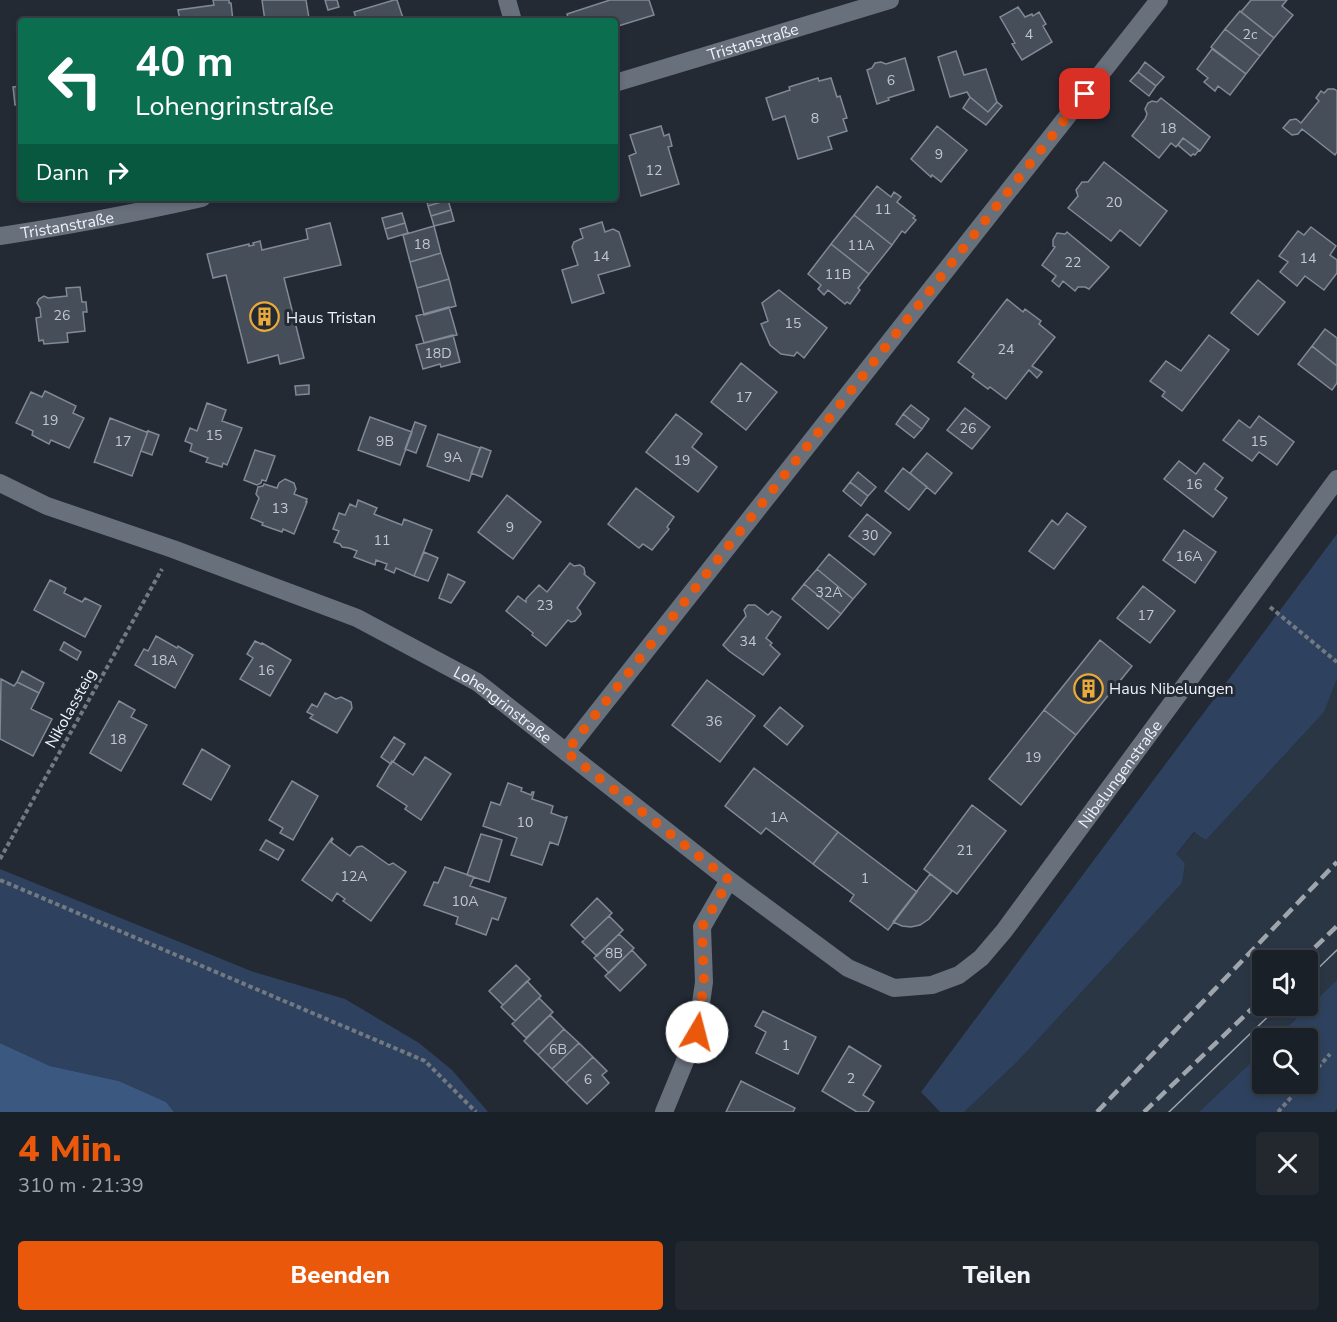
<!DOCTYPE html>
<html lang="de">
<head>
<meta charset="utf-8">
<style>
	:root { --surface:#1a2027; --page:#23282f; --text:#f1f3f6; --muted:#9fa3a7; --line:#383e44; --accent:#ea580c }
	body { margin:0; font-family:"Nunito Sans",sans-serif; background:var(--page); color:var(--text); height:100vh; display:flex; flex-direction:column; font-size:22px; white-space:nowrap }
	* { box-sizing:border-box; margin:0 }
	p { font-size:20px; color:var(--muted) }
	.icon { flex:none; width:33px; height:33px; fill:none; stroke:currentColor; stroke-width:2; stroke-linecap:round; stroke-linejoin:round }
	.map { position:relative; height:1112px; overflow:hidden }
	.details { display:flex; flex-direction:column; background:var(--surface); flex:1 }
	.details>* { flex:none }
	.top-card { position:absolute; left:18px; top:18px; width:600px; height:183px; border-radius:6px; box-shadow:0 3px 9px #0003,0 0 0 2px var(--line); background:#0b6e4f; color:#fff; overflow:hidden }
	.tools { position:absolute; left:1252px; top:950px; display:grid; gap:12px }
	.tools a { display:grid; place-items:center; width:66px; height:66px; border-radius:6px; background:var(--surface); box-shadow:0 3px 9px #0003,0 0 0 2px var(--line); font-size:30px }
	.pin { position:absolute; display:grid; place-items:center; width:51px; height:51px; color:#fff; margin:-26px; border-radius:12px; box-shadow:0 3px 9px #0006 }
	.me { position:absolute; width:66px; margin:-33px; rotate:8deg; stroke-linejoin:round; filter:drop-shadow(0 0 4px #0008) }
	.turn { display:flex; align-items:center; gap:21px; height:126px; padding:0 18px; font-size:27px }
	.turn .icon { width:78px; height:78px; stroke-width:2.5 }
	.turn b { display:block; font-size:42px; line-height:51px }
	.then { display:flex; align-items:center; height:57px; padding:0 18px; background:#0003; gap:12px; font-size:22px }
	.round { display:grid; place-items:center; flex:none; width:63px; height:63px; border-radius:6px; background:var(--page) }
	.overview { display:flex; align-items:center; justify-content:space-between; height:102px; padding:0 18px }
	h1 { font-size:36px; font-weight:800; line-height:45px; color:var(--accent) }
	.button { display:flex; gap:12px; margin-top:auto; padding:12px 18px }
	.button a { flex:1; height:69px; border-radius:6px; background:var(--accent); color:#fff; font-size:24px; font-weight:800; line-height:69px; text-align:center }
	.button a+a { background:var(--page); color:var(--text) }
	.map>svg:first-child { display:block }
	.built { fill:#2b3645; fill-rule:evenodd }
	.green { fill:#2e425f }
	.water { fill:#3b5881 }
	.building { fill:#464e59; stroke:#808995; stroke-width:1.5 }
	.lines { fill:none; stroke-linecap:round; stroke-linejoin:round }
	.path { stroke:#727981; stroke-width:4; stroke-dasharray:4.5 3; stroke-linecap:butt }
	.street { stroke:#68707c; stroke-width:18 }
	.tram { stroke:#9fa5ad; stroke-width:1.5 }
	.rail { stroke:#9fa5ad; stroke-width:4.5; stroke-dasharray:12 6; stroke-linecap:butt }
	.route { stroke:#ea580c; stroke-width:10; stroke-dasharray:0 18 }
	.labels { text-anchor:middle; stroke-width:6; stroke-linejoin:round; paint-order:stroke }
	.number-label { font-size:14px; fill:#c3c9d1 }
	.street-label { font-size:16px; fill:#edf2f9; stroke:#232a34 }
	.poi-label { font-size:16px; fill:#edf2f9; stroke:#232a34; text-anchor:start }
</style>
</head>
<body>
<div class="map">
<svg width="1337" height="1112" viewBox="0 0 1337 1112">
	<rect width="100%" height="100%" fill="#232a34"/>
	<path class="built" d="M1337,679v301l-61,58h-13v13l-64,61h-235l54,-51 164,-178 3,-20 -9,-9 19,-22 11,8 118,-128zM1263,960h45v45h-45z"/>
	<path class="green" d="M1337,534v145l-13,33 -118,128 -12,-8 -18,22 9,9 -3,20 -164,178 -54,51h-24l-19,-20z
		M0,869l251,102 94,28 74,44 33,27 36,42h-314l-8,-10 -47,-21 -69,-15 -50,-23z
		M1337,980v128l-2,4h-136l64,-61v32h45v-45h-32z"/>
	<path class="water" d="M0,1043l50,23 69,15 47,21 8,10h-174z"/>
	<path class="building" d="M213,0h16v3h2l2,18h-53l-2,-11 36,-5z
		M262,0h44l3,18 -22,3h-22z
		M325,0h12l2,7 -11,3z
		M394,0h3l7,21h-47l-3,-9z
		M610,0h39l5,15 -39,12v-6h-46l-2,-7z
		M1251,0h36l-5,6 11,9 -19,23 -33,-26z
		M1018,7l7,10 7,-3 1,2 6,-4 7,12 -3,2 9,16 -30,18 -10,-16 3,-1 -15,-26z
		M1240,11l34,27 -14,18 -35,-27z
		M1225,29l35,27 -14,18 -35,-27z
		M1212,49l34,25 -16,21 -12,-9 -3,5 -11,-9 4,-4 -11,-9z
		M956,51l8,24 22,-6 11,33 -9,10 -18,-15 -3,-5 -17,5 -12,-40z
		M905,58l9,32 -26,8 1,2 -12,4 -10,-34 5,-2 3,-5 6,-1 5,2z
		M1145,62l19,15 -8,9 -18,-14z
		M1138,72l18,14 -7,10 -19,-15z
		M818,78l1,3 12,-3 6,19 3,-1 7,22 -4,1 4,12 -19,6 4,12 -34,10 -13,-43 -12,4 -7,-22 24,-8 -1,-3z
		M21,86v18l-6,1 -2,-18z
		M1328,89h6l3,2v61l-2,3 -33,-26 -4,5 -6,1 -9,-7 7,-8 6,-1 5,4 18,-22 -3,-3 5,-7 3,2z
		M970,97l18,15 9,-10 5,4 -16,19 -23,-17z
		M1161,98l49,39 -10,14 -17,-13 -7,9 -5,-4 -12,15 -27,-22 13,-17 2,-5 -2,-5 3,-6 4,-2 5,1z
		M661,126l3,10 5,-2 3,12 -4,1 11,37 -38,12 -12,-40 7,-3 -6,-18z
		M937,126l30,24 -26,32 -9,-7 -1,2 -20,-18z
		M1183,138l16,12 -4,5 -2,-1 -2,2 -13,-11z
		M1104,162l63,49 -27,35 -20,-16 -9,11 -43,-33 10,-12 -2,-6 6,-8h6z
		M877,186l14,11 3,-5 7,5 -4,5 18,14 -2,2 3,2 -11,13 -3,-2 -10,14 -38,-30z
		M426,198h22v2l-20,6z
		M448,200l3,10 -20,6 -3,-10z
		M451,210l3,11 -20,5 -3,-10z
		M402,213l3,10 -20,6 -3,-11z
		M854,215l38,30 -23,29 -38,-30z
		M602,222l3,10 8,-3 6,3 11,34 -32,9 6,18 -32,10 -10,-33 16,-5 -6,-18 2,-5 9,-4 -3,-9z
		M330,223l11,42 -57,13 20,80 -24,6 -2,-9 -30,8 -22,-88 -13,3 -6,-24 42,-10v2l5,-1 -1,-2 7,-2 2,9 46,-11 -2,-10z
		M405,223l3,10 -20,6 -3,-10z
		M434,226l7,27 -31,9 -7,-27z
		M1311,227l25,19 -6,9 7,5v13l-13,17 -19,-14 -8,10 -17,-14 8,-10 -9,-6 19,-25 6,4z
		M1067,232l42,35 -20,22 -4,-2h-7l-3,4 -12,-10 -4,6 -7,-6 4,-5 -14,-11 13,-18 -2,-1v-6l4,-7 8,1z
		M831,244l38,30 -11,14 2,2 -10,14 -3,-2 -2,2 -17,-14 -4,5 -6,-6 3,-4 -13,-11z
		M441,253l8,26 -32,9 -7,-26z
		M449,279l7,27 -32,9 -7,-27z
		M1258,280l27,22 -27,33 -27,-22z
		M80,287l2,15h4l1,10h-4l2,19 -18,2 1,9 -24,2 -1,-4 -4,1 -3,-23 5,-1 -1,-9 -3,-5 2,-4 5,-3 4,2 19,-2 -1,-8z
		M779,290l48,38 -23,30 -7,-6 -3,4 -13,-2 -11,-9 -9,-21 7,-3 -6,-18z
		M1007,299l16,13 2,-3 16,12 -2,3 16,13 -23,29 10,6 -5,6 -8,-8 -23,29 -16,-12 -2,2 -16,-12 2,-3 -16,-12z
		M449,307l8,28 -33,8 -8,-27z
		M1325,329l12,9v28l-25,-20z
		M453,335l7,27 -19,5 -1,-3 -17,5 -7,-24z
		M1209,335l20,15 -47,61 -20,-15 3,-4 -15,-11 16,-20 15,10z
		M1312,346l25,20v17l-5,7 -34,-26z
		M741,363l36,29 -31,38 -35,-28z
		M309,385v9l-13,1 -1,-9z
		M45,391l31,15 -3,7 11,5 -15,30 -18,-8 -2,4 -17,-9 1,-4 -17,-8 15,-31 11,5z
		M207,403l19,7 -4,11 20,7 -15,37 -4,-2 -1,4 -16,-5 2,-4 -18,-7 2,-7 -7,-3 5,-13 7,3z
		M911,405l18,14 -7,10 -19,-15z
		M965,408l25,19 -18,22 -25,-19z
		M676,414l26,20 -10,13 25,20 -19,25 -52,-40z
		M903,414l19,15 -8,9 -18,-14z
		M1259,416l35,26 -17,23 -18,-13 -7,9 -29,-21 16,-20 11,8z
		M370,417l42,15 -12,33 -42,-15z
		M110,418l36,14 2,-1 -16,45 -37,-14 -1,1z
		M415,422l11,4 -10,27 -11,-4z
		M148,431l11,4 -7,20 -11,-4z
		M438,434l42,14 -11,33 -42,-15z
		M481,447l10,4 -9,26 -11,-4z
		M255,450l20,6 -9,25 -4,-1 -1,3 -4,2 -13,-5z
		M927,453l25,20 -17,21 -25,-21z
		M1179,461l17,13 8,-11 19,15 -8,11 12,9 -14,19 -49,-38z
		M903,468l24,19 -18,23 -24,-19z
		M858,472l18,15 -8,9 -18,-14z
		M285,479l9,4 2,6 -2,5 13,5 -1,3h1l-13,32 -11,-5 -1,3 -20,-7 1,-2 -12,-5 8,-20 -3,-4 2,-7 5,-1 1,-2 13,4 2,-5z
		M850,482l18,14 -7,10 -18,-15z
		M636,488l38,29 -7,10 2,2 -17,21 -9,-6 -4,4 -31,-24z
		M507,495l34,27 -28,37 -35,-27z
		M358,500l19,8 -3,6 28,11 2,-6 28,11 -18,46 -18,-8 -2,5 -9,-4 2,-5 -11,-4 -1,5 -21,-8 3,-6 -8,-3 -7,-1 -2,-3 -6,-2 5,-11 -6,-2 6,-16 6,2 5,-11 6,3z
		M1067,513l19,14 -32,42 -25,-18 23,-31 6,5z
		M867,514l24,19 -17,22 -25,-19z
		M1184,530l32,22 -21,31 -32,-23z
		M424,552l14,6 -10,23 -14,-5z
		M829,554l37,30 -13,15 -36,-30z
		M570,563l4,3 6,-1 4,3 1,5 -1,1 11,9 -18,25 3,3 1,3 -6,7 -4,1 -3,-2 -22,26 -14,-11 1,-2 -27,-22 12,-15 8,6v-3l13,-14 8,7z
		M817,569l36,30 -12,15 -37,-30z
		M448,574l17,8 -14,21 -12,-5z
		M50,580l16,8 -2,5 18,9 3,-4 16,8 -16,31 -51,-27z
		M804,584l37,30 -13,15 -36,-30z
		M1143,586l32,25 -25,32 -33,-25z
		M748,605h7l13,10 4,-4 9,6 -15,21 6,5 -2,2 10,9 -17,21 -34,-24 -6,-6 23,-29 -2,-6z
		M156,636l21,12 1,-2 15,9 -18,33 -40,-23 9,-16 4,2z
		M1100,640l32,26 -56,69 -32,-25z
		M255,641l6,3 1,-1 29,17 -21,36 -30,-17 13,-21 -6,-4z
		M64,642l17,10 -4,8 -17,-10z
		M22,671l22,12 -5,10 -22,-11z
		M1,679l13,7 3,-4 22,11 -8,16 21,10 -19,37 -33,-17z
		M707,680l48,36 -35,46 -48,-37z
		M325,693l11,6 5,-2 10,5 1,6 -15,25 -27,-15 3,-3 -6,-3 5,-8 5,3z
		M119,701l16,9 -4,7 16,8 -26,46 -31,-18z
		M780,707l23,19 -16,19 -23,-19z
		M1044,710l32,25 -55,70 -32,-26z
		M394,737l11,7 -12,18 -1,-1 -1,3 -10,-7z
		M202,749l28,17 -19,34 -28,-16z
		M425,757l26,17 -30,46 -16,-11 2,-3 -30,-20 15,-25 21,14z
		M754,768l84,64 -25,32 -47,-36 -5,6 -36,-28z
		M292,781l26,15 -25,44 -13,-7 3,-5 -14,-8z
		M508,783l14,5 -1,3 10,4 1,-3h2l-2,7 21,7 -2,7 14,5 1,-1h1l-9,28 -8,-3 -8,23 -31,-10 6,-17 -34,-12 8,-24 9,3z
		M972,805l34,26 -49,63 -33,-25z
		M838,832l79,60 -29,38 -38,-29 4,-6 -41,-31z
		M481,834l21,6 -13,42 -22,-7z
		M332,838l1,1 -2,3 19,14 7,-9 5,-1 27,19 4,-2 13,9 -35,49 -28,-20 2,-2 -8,-6 -5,8 -30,-21z
		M266,840l18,10 -6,10 -18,-10z
		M445,867l29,10 -4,9 36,12 -8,22 -6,-2 -6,17 -30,-11 2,-7 -34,-12 10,-23 4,1z
		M930,874l22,17 -23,28 -9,6 -9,2 -9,-1 -9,-4z
		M597,898l15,15 -27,26 -14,-14z
		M609,916l14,14 -26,26 -15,-14z
		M619,934l15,14 -25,25 -15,-15z
		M632,950l14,15 -26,26 -15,-15z
		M516,965l14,14 -27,26 -14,-14z
		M527,981l14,15 -26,25 -14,-14z
		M539,998l14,14 -27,26 -14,-14z
		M763,1011l53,26 -18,37 -42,-21 10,-21 -11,-6z
		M550,1015l14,14 -26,26 -14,-14z
		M564,1029l15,14 -27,26 -14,-14z
		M579,1043l14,14 -27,26 -14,-14z
		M849,1046l32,20 -18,29 11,7 -6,10h-11l-35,-21z
		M593,1057l14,14 -5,4 7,8 -22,21 -21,-21z
		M741,1081l54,27 -2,4h-67z"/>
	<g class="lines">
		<path class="path" d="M1270,607l67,55
			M0,859l162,-290
			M0,880l425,181 51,51
			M1308,1079l22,-25
			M1278,1112l26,-29"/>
		<g class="street">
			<path d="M507,0l6,21"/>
			<path id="s1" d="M615,83l275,-83"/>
			<path id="s2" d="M0,236c68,-10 135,-23 202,-38"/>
			<path id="s3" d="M0,483l47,23 126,43 184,69 120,64 252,198 119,88 46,20 38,-3 27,-10 22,-17 23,-27 333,-452"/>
			<path d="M566,752l593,-752"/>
			<path d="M664,1112l33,-80 7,-50 -2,-55 27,-47"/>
		</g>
		<path class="tram" d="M1308,978l29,-28
			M1169,1112l111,-107"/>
		<path class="rail" d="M1302,960l35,-34
			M1097,1112l240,-250
			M1144,1112l119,-114"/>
	</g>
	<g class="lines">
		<path class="route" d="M697,1032l7,-50 -2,-55 27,-47 -163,-128 519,-658"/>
	</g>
	<defs>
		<symbol id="building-ring" viewBox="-11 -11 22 22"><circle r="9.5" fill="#232a34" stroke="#eaaa39" stroke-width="1.5"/><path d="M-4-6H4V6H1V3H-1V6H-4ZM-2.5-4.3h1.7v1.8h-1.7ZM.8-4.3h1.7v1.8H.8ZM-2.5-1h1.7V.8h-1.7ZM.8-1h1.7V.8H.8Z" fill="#eaaa39"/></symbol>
	</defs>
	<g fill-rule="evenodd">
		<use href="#building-ring" x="248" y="300" width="33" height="33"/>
		<use href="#building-ring" x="1072" y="672" width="33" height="33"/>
	</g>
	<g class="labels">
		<g class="number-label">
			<text x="1029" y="39">4</text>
			<text x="1250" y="39">2c</text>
			<text x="891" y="85">6</text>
			<text x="815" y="123">8</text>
			<text x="1168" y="133">18</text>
			<text x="939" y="159">9</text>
			<text x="654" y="175">12</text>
			<text x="1114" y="207">20</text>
			<text x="883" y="214">11</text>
			<text x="422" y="249">18</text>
			<text x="861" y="250">11A</text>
			<text x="601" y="261">14</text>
			<text x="1308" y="263">14</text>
			<text x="1073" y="267">22</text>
			<text x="838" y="279">11B</text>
			<text x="62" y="320">26</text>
			<text x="793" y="328">15</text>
			<text x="1006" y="354">24</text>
			<text x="438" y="358">18D</text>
			<text x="744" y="402">17</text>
			<text x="50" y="425">19</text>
			<text x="968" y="433">26</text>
			<text x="214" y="440">15</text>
			<text x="123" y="446">17</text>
			<text x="385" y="446">9B</text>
			<text x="1259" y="446">15</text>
			<text x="453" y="462">9A</text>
			<text x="682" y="465">19</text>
			<text x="1194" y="489">16</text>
			<text x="280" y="513">13</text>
			<text x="510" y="532">9</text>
			<text x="870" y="540">30</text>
			<text x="382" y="545">11</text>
			<text x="1189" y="561">16A</text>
			<text x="829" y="597">32A</text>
			<text x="545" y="610">23</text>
			<text x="1146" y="620">17</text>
			<text x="748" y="646">34</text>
			<text x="164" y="665">18A</text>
			<text x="266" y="675">16</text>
			<text x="714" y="726">36</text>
			<text x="118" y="744">18</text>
			<text x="1033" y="762">19</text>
			<text x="779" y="822">1A</text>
			<text x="525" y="827">10</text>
			<text x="965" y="855">21</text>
			<text x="354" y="881">12A</text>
			<text x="865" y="883">1</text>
			<text x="465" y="906">10A</text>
			<text x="614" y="958">8B</text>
			<text x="786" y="1050">1</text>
			<text x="558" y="1054">6B</text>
			<text x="851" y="1083">2</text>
			<text x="588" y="1084">6</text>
		</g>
		<g class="street-label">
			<text dy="6" stroke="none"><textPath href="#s1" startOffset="144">Tristanstraße</textPath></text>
			<text dy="6" stroke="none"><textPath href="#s2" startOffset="68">Tristanstraße</textPath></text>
			<text dy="6" stroke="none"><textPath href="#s3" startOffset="552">Lohengrinstraße</textPath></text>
			<text transform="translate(70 708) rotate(-61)" y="6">Nikolassteig</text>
			<text dy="6" stroke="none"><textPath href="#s3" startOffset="1362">Nibelungenstraße</textPath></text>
		</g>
		<g class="poi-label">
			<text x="286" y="323">Haus Tristan</text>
			<text x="1109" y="694">Haus Nibelungen</text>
		</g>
	</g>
</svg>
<div class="tools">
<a><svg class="icon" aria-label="sound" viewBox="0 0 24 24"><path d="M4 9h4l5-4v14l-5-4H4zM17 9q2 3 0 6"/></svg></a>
<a><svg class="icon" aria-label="search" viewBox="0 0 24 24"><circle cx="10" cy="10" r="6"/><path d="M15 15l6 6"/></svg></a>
</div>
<div class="pin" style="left:1085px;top:94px;background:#d93025"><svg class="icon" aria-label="arrive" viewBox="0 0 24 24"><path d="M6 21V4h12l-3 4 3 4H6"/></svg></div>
<svg class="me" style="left:697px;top:1032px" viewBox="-20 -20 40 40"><circle r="19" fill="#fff"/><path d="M0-13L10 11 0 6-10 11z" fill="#ea580c"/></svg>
<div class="top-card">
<div class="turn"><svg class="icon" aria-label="left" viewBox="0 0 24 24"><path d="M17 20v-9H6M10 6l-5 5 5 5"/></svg><div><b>40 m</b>Lohengrinstraße</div></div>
<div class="then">Dann<svg class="icon" aria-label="right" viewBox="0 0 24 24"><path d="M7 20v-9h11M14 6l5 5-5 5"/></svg></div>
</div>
</div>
<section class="details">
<div class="overview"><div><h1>4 Min.</h1><p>310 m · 21:39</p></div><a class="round"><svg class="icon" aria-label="close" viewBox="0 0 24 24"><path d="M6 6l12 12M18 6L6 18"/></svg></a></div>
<div class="button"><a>Beenden</a><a>Teilen</a></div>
</section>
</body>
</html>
